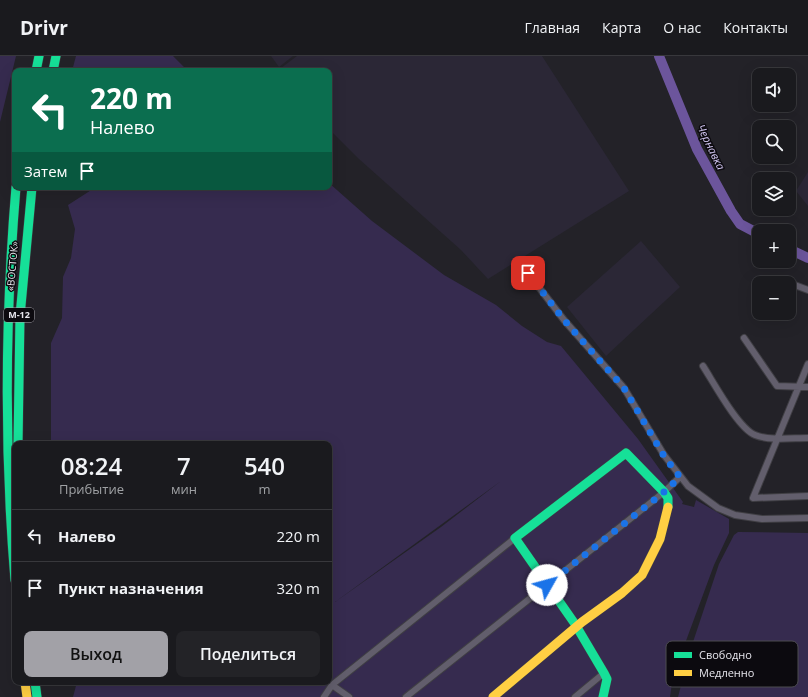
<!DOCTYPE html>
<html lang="ru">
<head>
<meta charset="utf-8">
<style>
	:root { --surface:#1a1a1e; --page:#232327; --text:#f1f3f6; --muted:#9fa1a4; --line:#38383c; --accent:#a2a1a7 }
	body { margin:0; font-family:"Open Sans",sans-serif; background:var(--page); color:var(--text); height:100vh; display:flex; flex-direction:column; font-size:15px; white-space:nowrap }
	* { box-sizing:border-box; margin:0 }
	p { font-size:13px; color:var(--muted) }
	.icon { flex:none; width:22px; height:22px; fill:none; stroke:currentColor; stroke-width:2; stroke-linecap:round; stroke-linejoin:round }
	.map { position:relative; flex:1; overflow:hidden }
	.panel { position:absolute; left:12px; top:385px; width:320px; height:244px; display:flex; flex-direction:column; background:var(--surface); border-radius:8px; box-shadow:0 4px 16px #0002,0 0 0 1px var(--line) }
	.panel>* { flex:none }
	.top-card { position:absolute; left:12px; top:12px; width:320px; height:122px; border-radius:8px; box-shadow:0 4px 16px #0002,0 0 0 1px var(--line); background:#0b6e4f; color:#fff; overflow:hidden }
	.buttons { position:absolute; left:752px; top:12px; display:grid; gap:8px }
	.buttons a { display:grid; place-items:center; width:44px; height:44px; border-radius:8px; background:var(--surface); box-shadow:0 4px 16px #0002,0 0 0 1px var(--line); font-size:20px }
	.pin { position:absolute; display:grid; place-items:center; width:34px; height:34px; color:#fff; margin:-17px; border-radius:8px; box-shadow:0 2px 6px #0006 }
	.me { position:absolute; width:44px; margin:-22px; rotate:52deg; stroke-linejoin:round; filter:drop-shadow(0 0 3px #0008) }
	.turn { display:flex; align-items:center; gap:14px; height:84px; padding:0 12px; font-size:18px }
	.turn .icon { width:52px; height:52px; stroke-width:2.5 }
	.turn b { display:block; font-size:28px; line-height:34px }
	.then { display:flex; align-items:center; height:38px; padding:0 12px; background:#0003; gap:8px; font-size:15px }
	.eta { display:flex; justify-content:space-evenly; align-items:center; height:68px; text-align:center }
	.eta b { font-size:24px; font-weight:600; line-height:28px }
	.cta { display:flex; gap:8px; margin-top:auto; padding:8px 12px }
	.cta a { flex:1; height:46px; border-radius:8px; background:var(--accent); color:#111; font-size:16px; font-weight:600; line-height:46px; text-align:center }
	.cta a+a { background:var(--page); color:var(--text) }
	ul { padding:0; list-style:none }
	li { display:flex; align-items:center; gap:12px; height:52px; padding:0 12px; border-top:1px solid var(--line) }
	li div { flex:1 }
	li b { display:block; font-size:15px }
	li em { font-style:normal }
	header { display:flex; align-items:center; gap:24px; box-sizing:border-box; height:56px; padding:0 20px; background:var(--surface); border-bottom:1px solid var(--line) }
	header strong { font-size:19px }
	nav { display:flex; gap:22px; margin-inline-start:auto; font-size:14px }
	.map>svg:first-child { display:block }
	.built { fill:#2b2736 }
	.green { fill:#362b4f; fill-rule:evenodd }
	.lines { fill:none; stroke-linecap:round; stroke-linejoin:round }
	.river { stroke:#6c559c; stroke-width:10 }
	.street-casing { stroke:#3f3e43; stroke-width:8 }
	.fast-casing { stroke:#3f3e43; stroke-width:10 }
	.slow-casing { stroke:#3f3e43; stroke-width:10 }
	.street { stroke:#625e6c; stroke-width:6 }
	.fast { stroke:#16e098; stroke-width:9 }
	.slow { stroke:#ffcf43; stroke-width:9 }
	.route { stroke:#1a73e8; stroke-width:7; stroke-dasharray:0 12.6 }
	.labels { text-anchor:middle; stroke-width:3; stroke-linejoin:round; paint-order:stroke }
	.shield { fill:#0c0a0f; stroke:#a5a3aa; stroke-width:1 }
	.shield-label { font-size:9px; font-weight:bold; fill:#e6e5ec }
	.street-label { font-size:10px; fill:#e6e5ec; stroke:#0c0a0f }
	.water-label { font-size:11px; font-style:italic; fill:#d3c8f3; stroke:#0c0a0f }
	.key { fill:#0c0a0f; stroke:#4d4c51; stroke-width:1 }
	.key-label { font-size:11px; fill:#e6e5ec }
</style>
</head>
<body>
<header>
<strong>Drivr</strong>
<nav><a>Главная</a><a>Карта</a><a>О нас</a><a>Контакты</a></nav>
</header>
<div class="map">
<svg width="808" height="641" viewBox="0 0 808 641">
	<rect width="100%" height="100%" fill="#232228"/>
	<path class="built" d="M271,0h22l-14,11z
		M297,0h245l87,135 -141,88 -27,-29 -102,-91 -30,-30v-58h-52z
		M808,116v34l-12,-15z
		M641,185l39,46 -74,69 -39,-49z"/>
	<path class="green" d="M0,0h16l-16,66z
		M76,0h97l15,15h-116z
		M329,127l43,38 72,54 52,30 26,21 25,16 14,4 77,93 45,63 -1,2 12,3 2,-7 33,19v14l-15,32 -41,111 -3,21h-597l4,-15h252v-238h-278v-101l11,-25 1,-41 8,-19 4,-29 -7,-24 28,-18h233zM501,425l-60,46 -106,75z
		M738,476l70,1v164h-130l12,-46 29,-87 15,-29z"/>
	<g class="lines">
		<path class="river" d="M659,0l38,93 34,62 9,13 19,10
			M789,193l19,9"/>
		<defs>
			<path id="street" d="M528,217l36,47 60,68 40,67 24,31 30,22 17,7 27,4 46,-1
				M792,228l16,6
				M744,282l33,48 31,1
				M808,308l-55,134 55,-2
				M703,310c11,17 35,62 52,69 15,6 37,3 53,3
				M332,629l17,12
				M324,641l8,-12 183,-147
				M406,641l258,-205 16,-15
				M575,641l29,-24"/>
			<path id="fast" d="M36,15l3,-15
				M53,15l3,-15
				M18,388l2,-128 12,-129
				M15,524c-11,-131 -10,-262 1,-393
				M35,626l2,15
				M603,641l4,-18 -3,-6 -29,-49 -60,-86 111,-85 38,39 4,6v9"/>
			<path id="slow" d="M25,626l2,15
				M493,641l89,-75 40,-29 20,-18 18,-36 8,-32"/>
		</defs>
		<use href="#street" class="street-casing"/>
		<use href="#fast" class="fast-casing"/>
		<use href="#slow" class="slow-casing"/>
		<use href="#street" class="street"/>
		<use href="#fast" class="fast"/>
		<use href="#slow" class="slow"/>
	</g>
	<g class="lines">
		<path class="route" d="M528,217l36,47 60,68 40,68 16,21 -16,15 -117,93"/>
	</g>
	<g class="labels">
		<rect class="shield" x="4" y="252" width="30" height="14" rx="3"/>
		<g class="shield-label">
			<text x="19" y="262">М-12</text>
		</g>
		<g class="street-label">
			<text transform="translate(12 210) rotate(-85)" y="4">«ВОСТОК»</text>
		</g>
		<g class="water-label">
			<text transform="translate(711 91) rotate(64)" y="4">Чернавка</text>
		</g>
	</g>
	<rect x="666" y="585" width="132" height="46" rx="6" class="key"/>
	<rect x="674" y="596" width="18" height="6" fill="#16e098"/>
	<rect x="674" y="614" width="18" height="6" fill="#ffcf43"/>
	<g class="key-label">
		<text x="699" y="603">Свободно</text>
		<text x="699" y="621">Медленно</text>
	</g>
</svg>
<div class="buttons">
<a><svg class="icon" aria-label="sound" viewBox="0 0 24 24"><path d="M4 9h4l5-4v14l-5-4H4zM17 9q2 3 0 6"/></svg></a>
<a><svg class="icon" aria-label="search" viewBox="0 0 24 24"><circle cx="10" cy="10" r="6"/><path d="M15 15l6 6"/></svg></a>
<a><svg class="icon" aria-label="layers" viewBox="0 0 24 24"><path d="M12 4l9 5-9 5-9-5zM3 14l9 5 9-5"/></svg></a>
<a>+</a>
<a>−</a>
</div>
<div class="pin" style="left:528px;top:217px;background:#d93025"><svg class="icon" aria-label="arrive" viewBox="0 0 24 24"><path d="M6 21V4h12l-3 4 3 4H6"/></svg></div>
<svg class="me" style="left:547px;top:529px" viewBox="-20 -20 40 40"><circle r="19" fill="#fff"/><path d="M0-13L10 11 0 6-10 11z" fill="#1a73e8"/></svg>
<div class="top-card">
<div class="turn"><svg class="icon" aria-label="left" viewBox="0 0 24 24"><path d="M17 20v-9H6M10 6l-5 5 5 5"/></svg><div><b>220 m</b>Налево</div></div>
<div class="then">Затем<svg class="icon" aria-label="arrive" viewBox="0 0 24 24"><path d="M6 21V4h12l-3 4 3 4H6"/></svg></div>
</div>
<section class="panel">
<div class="eta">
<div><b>08:24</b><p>Прибытие</p></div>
<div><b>7</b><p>мин</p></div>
<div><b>540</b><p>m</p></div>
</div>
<ul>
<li><svg class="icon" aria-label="left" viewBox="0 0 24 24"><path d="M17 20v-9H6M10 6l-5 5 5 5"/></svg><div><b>Налево</b></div><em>220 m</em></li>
<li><svg class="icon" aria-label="arrive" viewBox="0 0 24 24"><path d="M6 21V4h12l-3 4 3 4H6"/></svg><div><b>Пункт назначения</b></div><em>320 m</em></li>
</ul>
<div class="cta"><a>Выход</a><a>Поделиться</a></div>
</section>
</div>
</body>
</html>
